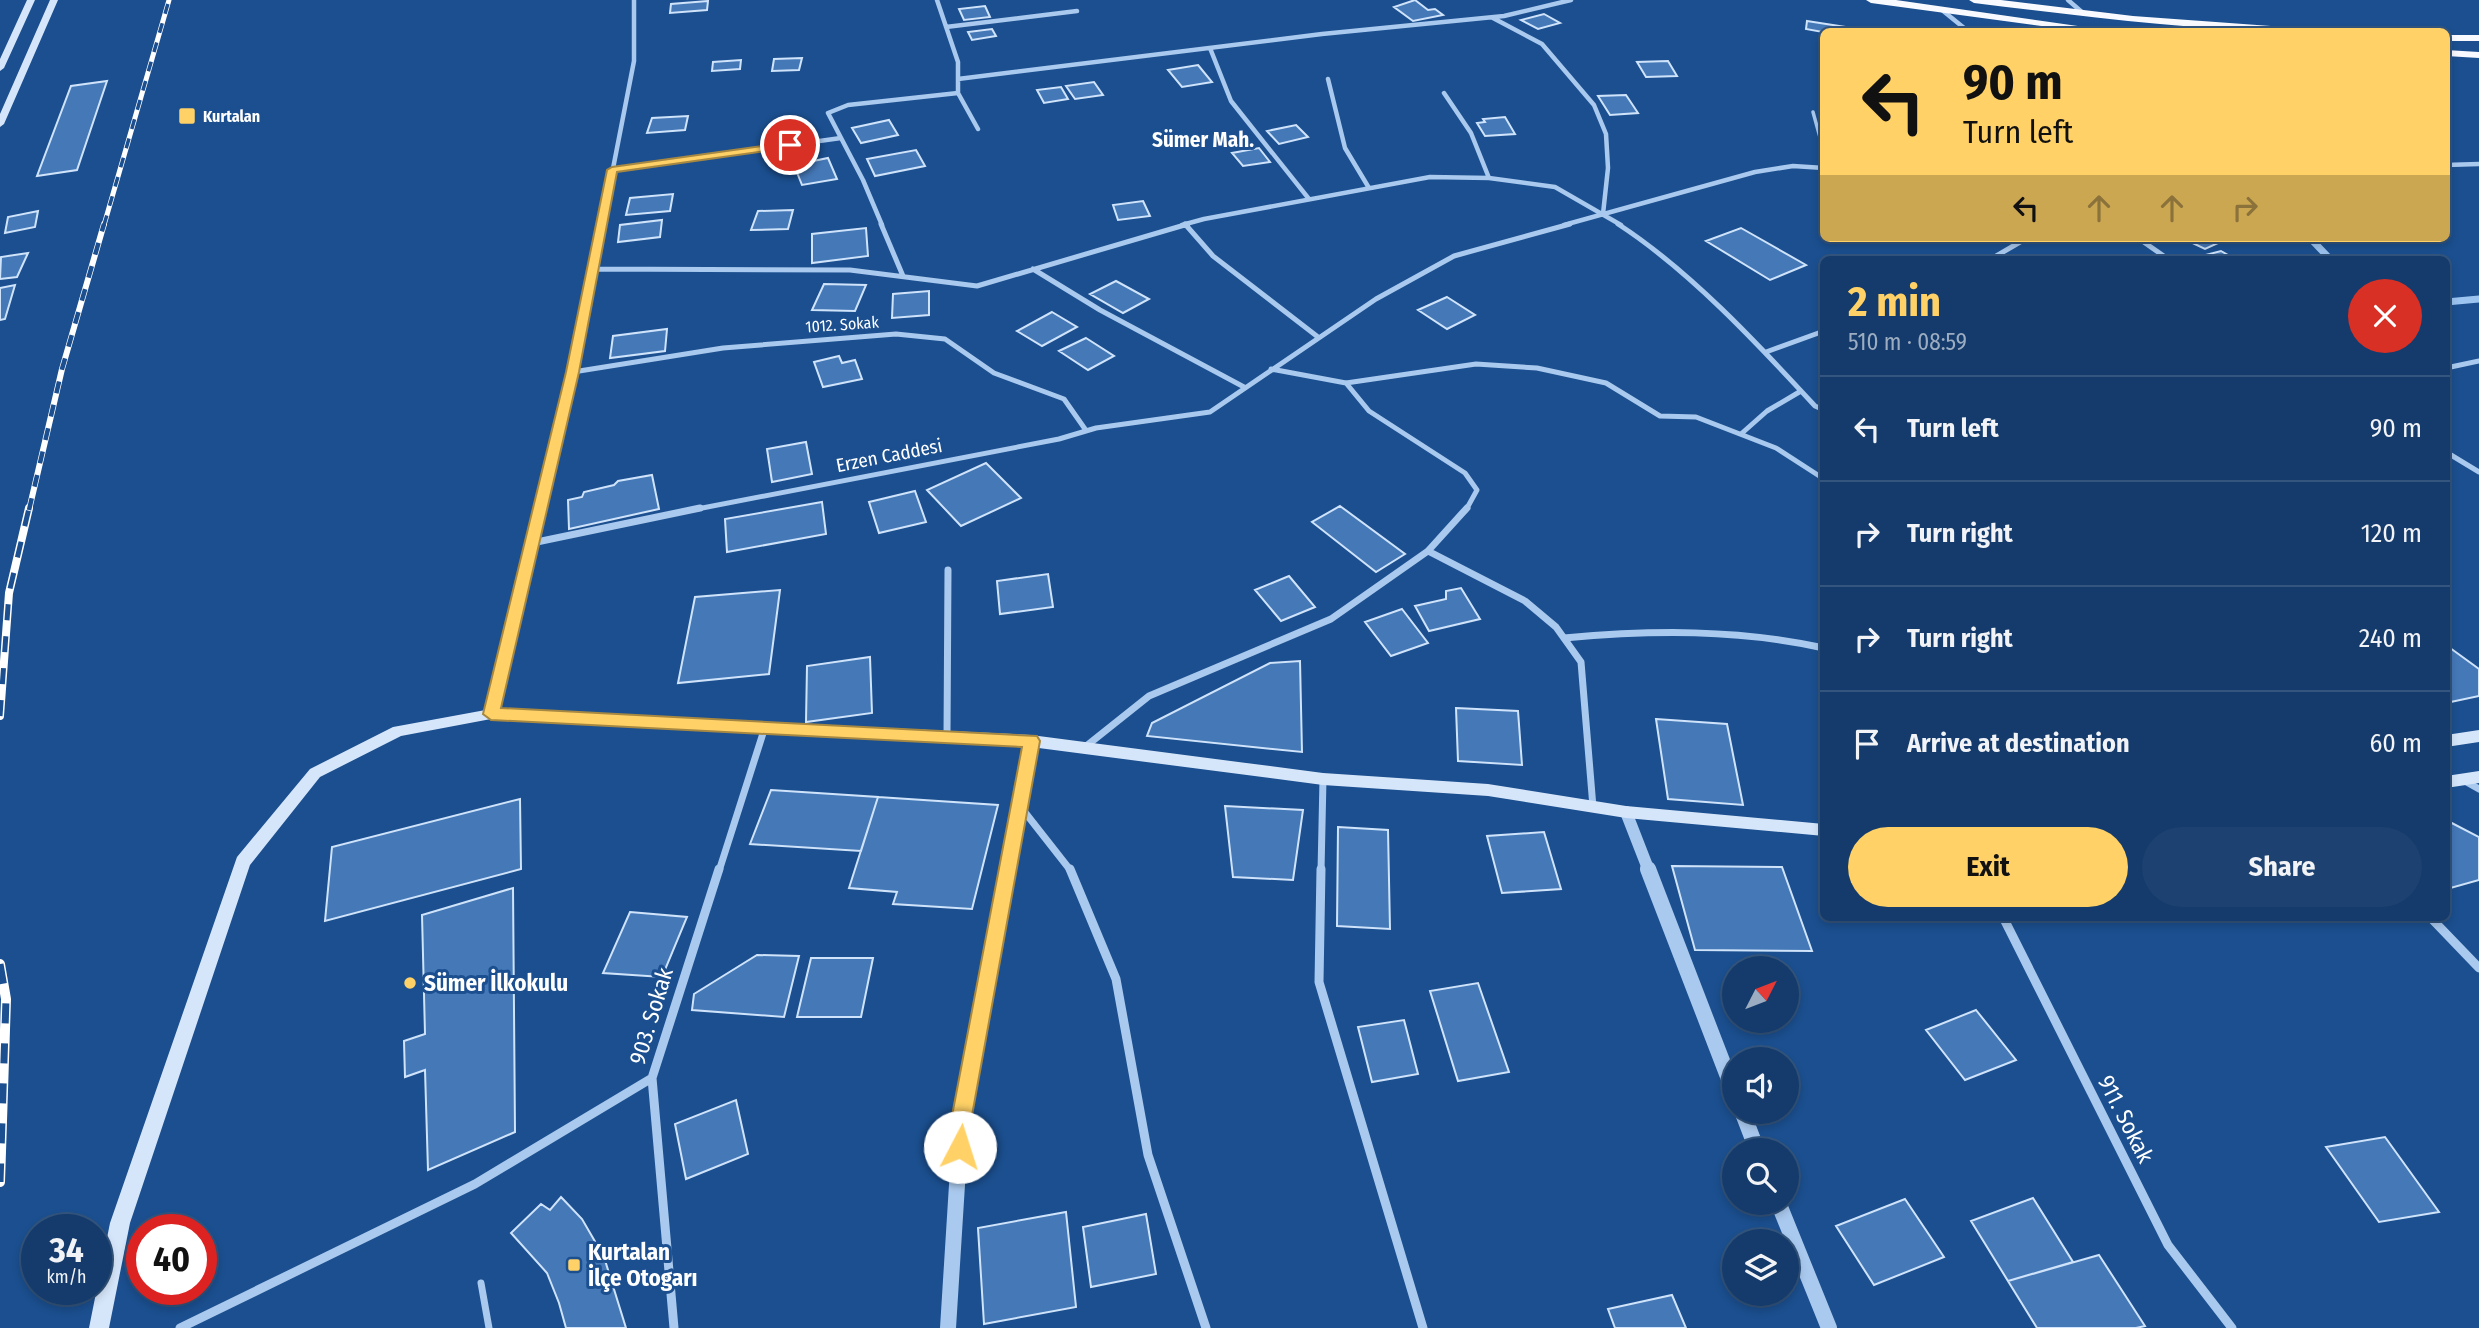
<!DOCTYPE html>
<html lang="en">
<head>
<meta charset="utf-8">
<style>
	:root { --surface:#143b6b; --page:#1d4271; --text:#f1f3f6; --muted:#9dadc1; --line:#33557e; --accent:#ffd166 }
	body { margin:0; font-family:"Fira Sans Condensed",sans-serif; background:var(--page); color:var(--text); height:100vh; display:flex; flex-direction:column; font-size:26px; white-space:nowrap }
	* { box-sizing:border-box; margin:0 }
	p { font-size:23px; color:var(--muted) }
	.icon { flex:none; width:38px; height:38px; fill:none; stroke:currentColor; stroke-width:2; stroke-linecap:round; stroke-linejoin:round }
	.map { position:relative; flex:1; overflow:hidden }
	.sheet { position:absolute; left:1820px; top:256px; width:630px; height:665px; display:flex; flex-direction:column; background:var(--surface); border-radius:10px; box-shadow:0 4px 10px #0003,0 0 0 2px var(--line) }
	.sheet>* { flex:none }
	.guide { position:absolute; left:1820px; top:28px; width:630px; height:214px; border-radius:10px; box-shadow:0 4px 10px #0003,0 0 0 2px var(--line); background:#ffd166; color:#111; overflow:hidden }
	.needle { width:46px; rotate:48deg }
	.buttons { position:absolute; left:1722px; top:956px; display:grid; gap:14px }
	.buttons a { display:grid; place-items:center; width:77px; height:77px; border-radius:50%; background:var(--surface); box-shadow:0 4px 10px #0003,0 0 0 2px var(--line); font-size:35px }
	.speed { position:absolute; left:21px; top:1214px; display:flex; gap:14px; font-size:35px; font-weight:700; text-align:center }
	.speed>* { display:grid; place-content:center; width:91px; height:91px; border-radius:50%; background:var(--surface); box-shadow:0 4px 10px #0003,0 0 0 2px var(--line); line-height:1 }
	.speed small { font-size:18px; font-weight:400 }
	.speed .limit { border:10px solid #d22; background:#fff; color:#111 }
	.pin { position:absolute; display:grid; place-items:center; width:60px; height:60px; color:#fff; margin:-30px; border:4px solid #fff; border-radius:50%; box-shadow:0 2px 7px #0007 }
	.me { position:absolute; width:77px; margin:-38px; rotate:5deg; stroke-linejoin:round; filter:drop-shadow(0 0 5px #0008) }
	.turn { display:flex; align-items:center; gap:24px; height:147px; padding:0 28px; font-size:32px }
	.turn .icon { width:91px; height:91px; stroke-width:2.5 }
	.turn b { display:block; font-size:49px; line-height:60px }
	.lanes { display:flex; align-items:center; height:66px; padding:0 28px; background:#0003; justify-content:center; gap:35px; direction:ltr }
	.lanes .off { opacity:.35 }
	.round { display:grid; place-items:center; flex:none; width:74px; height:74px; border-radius:37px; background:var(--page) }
	.headline { display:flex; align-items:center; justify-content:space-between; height:119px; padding:0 28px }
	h1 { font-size:42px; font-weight:700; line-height:52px; color:var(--accent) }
	.cta { display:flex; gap:14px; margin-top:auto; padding:14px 28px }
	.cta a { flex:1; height:80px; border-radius:42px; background:var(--accent); color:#111; font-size:28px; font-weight:700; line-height:80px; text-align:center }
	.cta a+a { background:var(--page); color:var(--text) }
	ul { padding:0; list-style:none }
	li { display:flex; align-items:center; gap:21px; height:105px; padding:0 28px; border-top:2px solid var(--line) }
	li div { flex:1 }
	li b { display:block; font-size:26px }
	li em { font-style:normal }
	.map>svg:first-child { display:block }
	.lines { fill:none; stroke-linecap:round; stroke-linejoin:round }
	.stream { stroke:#9cc4f0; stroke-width:7 }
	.building { fill:#4478b7; stroke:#cfe3fa; stroke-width:2 }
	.service-far1 { stroke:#a9c9ee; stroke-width:3.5 }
	.service { stroke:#a9c9ee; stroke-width:7 }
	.minor-far3 { stroke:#a9c9ee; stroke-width:4.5 }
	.minor-far2 { stroke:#a9c9ee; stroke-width:5 }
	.minor-far1 { stroke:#a9c9ee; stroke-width:7 }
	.minor { stroke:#a9c9ee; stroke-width:9 }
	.tertiary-far1 { stroke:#a9c9ee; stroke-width:12 }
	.tertiary { stroke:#a9c9ee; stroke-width:16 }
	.secondary { fill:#d6e6fa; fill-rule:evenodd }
	.trunk { fill:#f8faff; fill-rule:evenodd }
	.rail-far3-casing { stroke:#fff; stroke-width:5 }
	.rail-far2-casing { stroke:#fff; stroke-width:6 }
	.rail-far1-casing { stroke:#fff; stroke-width:8 }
	.rail-casing { stroke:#fff; stroke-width:10 }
	.rail-far3 { stroke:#1b4f8f; stroke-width:3.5; stroke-dasharray:10; stroke-linecap:butt }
	.rail-far2 { stroke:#1b4f8f; stroke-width:4.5; stroke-dasharray:12; stroke-linecap:butt }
	.rail-far1 { stroke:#1b4f8f; stroke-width:5; stroke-dasharray:16; stroke-linecap:butt }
	.rail { stroke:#1b4f8f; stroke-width:7; stroke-dasharray:20; stroke-linecap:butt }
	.route { fill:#ffd166; stroke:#a68842; stroke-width:2 }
	.poi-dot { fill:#ffd166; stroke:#1b4f8f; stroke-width:2.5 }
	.labels { text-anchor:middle; stroke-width:6; stroke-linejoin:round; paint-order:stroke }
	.far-poi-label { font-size:16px; font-weight:bold; fill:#fff; stroke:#1b4f8f; text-anchor:start }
	.far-street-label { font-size:16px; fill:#fff; stroke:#1b4f8f }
	.street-label { font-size:19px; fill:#fff; stroke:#1b4f8f }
	.far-district-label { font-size:21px; font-weight:bold; fill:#fff; stroke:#1b4f8f }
	.near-poi-label { font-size:23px; font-weight:bold; fill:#fff; stroke:#1b4f8f; text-anchor:start }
	.near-street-label { font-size:23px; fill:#fff; stroke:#1b4f8f }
</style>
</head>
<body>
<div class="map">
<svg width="2479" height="1328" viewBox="0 0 2479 1328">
	<rect width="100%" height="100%" fill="#1b4f8f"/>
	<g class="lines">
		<path class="stream" d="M2310,238l20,21
			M2446,302l33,-3"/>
	</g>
	<path class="building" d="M1415,0l13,10 7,-1 8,6 -30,6 -19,-14z
		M708,1l-1,9 -37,3 1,-9z
		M985,6l5,11 -26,3 -5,-11z
		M1544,14l16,9 -22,6 -17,-9z
		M1807,21l71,11h-54v5l-1,-5 -17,-3z
		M992,29l4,7 -24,4 -4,-8z
		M802,58l-3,12 -27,1 2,-12z
		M741,60l-1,9 -28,2 1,-9z
		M1668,61l9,15 -31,1 -9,-15z
		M1198,65l14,17 -30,5 -14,-17z
		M107,81l-30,89 -40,6 34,-90z
		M1094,82l9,13 -28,4 -9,-13z
		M1061,87l7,12 -24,4 -7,-13z
		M1626,95l12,18 -28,2 -12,-19z
		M688,116l-3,14 -38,3 5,-15z
		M1505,117l10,17 -30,2 -8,-13 8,-1 -2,-3z
		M889,120l9,15 -37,8 -9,-15z
		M1296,125l12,12 -29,7 -12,-13z
		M1259,148l11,14 -27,4 -11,-13z
		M916,150l9,16 -50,10 -8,-17z
		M828,158l9,21 -35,6 -8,-20z
		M673,194l-3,17 -44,4 4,-17z
		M1143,201l7,15 -32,4 -5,-15z
		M793,210l-5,19 -37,1 7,-19z
		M38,211l-3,16 -30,6 3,-16z
		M662,220l-2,17 -42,5 2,-17z
		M866,228l2,28 -56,7v-29z
		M1741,228l65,37 -36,15 -64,-39z
		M2182,238h43l2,1 -22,10z
		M2221,251l14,8h-45z
		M28,253l-11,24 -17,2 1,-22z
		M1116,281l33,18 -26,14 -33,-19z
		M824,284l42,1 -11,26 -43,-1z
		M15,285l-10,34 -5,1v-32z
		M929,291v24l-37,3 1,-24z
		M1447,297l28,18 -28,14 -29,-19z
		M1052,312l25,15 -35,19 -25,-15z
		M667,329l-2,22 -55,7 3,-22z
		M1086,338l28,18 -26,14 -29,-19z
		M839,356l3,7 13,-3 7,19 -39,8 -9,-25z
		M806,442l6,32 -40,8 -5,-33z
		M986,463l35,35 -60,28 -34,-36z
		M652,475l7,34 -90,20 -1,-29 14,-3 2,-5 30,-7 4,-4z
		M915,491l11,31 -47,11 -10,-31z
		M822,502l4,32 -99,18 -2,-33z
		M1340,506l65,48 -29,18 -64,-50z
		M1048,574l5,33 -53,7 -3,-33z
		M1289,576l26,31 -34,14 -26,-31z
		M1461,588l19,31 -51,12 -14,-25 31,-7v-8z
		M780,590l-11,84 -91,9 17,-86z
		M1402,609l26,34 -37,13 -26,-34z
		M2446,645l33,24v27l-33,7z
		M870,657l2,56 -66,9 1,-56z
		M1300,661l2,91 -155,-16 5,-13 118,-60z
		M1456,708l62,3 4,54 -64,-4z
		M1656,719l71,5 16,81 -75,-6z
		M771,790l107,7 -17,54 -111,-7z
		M878,797l120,8 -26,104 -79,-5 4,-12 -48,-4z
		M520,799l1,70 -196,52 7,-74z
		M1225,806l78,4 -10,70 -60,-3z
		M2446,820l33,17v43l-32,9z
		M1338,827l50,3 2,99 -53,-3z
		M1544,832l17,57 -59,4 -15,-57z
		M1672,866l110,1 30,84 -117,-1z
		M513,888l2,244 -87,38 -3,-100 -20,7 -1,-36 21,-7 -3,-119z
		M630,912l57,5 -25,60 -59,-4z
		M757,955l42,1 -15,61 -92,-7 2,-16z
		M811,958h62l-12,59h-64z
		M1478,983l31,89 -51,9 -28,-90z
		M1976,1010l40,50 -51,20 -39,-50z
		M1404,1020l14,54 -46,8 -14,-55z
		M736,1100l12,54 -62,25 -11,-55z
		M2385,1137l54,75 -60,10 -53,-75z
		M561,1197l21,22 22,38 22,71h-60l-7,-25 -12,-30 -36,-40 30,-29 9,6z
		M2033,1198l40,64 -65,19 -37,-60z
		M1905,1199l39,58 -70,28 -38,-59z
		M1066,1212l10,95 -92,17 -6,-96z
		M1146,1214l10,60 -65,13 -8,-60z
		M2099,1255l46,71 -9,2h-99l-29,-47z
		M1672,1295l14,33h-71l-7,-19z"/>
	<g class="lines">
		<path class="service-far1" d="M1813,112l11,40"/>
		<path class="service" d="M481,1283l8,45"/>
		<path class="minor-far3" d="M937,0l21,62v31l20,36
			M2068,0l15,13
			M1942,10l27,22
			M1493,18l49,26 52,61 12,29 2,34 -5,46
			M946,27l131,-16
			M1210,48l21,53 78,98
			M958,79l364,-45 182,-18 67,-16
			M1328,79l17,69 24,40
			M1444,93l27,40 18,45
			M2446,165l33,-1
			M613,170l228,-32
			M602,225l32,-164v-61
			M882,225l-19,-45 -35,-67 20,-8 110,-12
			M1182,225l22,-6 226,-42 59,1 66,9 66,38
			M1564,225l191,-53 38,-6 31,2"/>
		<path class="minor-far2" d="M881,224l22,52
			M1185,224l28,32 105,81
			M1618,224c71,46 139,119 197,182l9,4
			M2138,238l30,21
			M1991,259l36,-21
			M593,269l257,1 127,16 211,-62
			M1033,269l67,41 144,77
			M1766,352l58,-21
			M2446,368l33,-7
			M1271,369l75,14 130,-19 61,4 69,15 54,33 36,1 80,31 48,31
			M573,372l150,-24 173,-14 49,5 49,34 70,26 21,30
			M1346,383l23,28 96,62 12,17 -11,20
			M1741,434l26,-23 34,-20
			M2446,452l33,20
			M540,510l33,-138 29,-148
			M692,510l367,-71 37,-11 114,-16 166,-113 78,-43 116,-32"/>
		<path class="minor-far1" d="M532,543l168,-35
			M1428,551l97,50 31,26 25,35 12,145
			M1564,638c89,-8 173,-9 260,10
			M491,714l49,-206
			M947,735l1,-165
			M1085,747l64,-51 182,-77 97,-68 39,-43
			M2463,780l16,9
			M1020,806l51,65
			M719,871l46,-144
			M1321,871l2,-92"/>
		<path class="minor" d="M1070,869l46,110 32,176 58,173
			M1321,869l-2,113 104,346
			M2003,917l165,328 64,83
			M2430,917l49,51
			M180,1328l295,-144 177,-106
			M674,1328l-22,-250 67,-209"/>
		<path class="tertiary-far1" d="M1626,812l23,59
			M1007,871l24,-130"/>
		<path class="tertiary" d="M1648,869l86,223
			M1742,1111l15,39
			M1778,1202l51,126
			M948,1328l13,-207 46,-252"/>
		<path class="secondary" d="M27,0h8l-31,68 -4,3v-12z
			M50,0h8l-54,124 -4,3v-13z
			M491,709l540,26 292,38 165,11 138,22 198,18v12l-198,-18 -138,-22 -165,-11 -292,-38 -53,-4 -487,-24 -90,17 -81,41 -70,88 -120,358 -21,105h-20l21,-105 127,-366 73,-88 83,-42z
			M2479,730v12l-33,5v-12z
			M2479,771v12l-33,5v-12z"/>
		<path class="trunk" d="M1866,0h30l224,32h-34l-215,-29z
			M1969,0h32l132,16 180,13 5,3c-115,0 -229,-15 -344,-29z
			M2446,35h33v6h-33z
			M2446,50l33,2v6l-33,-2z"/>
		<defs>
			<path id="rail-far3" d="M104,225l65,-225"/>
			<path id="rail-far2" d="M29,510l33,-141 42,-145"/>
			<path id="rail-far1" d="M0,716l9,-123 20,-85"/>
			<path id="rail" d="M0,964l6,35 -6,183"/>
		</defs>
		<use href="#rail-far3" class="rail-far3-casing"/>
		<use href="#rail-far2" class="rail-far2-casing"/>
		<use href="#rail-far1" class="rail-far1-casing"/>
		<use href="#rail" class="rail-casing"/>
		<use href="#rail-far3" class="rail-far3"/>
		<use href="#rail-far2" class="rail-far2"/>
		<use href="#rail-far1" class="rail-far1"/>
		<use href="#rail" class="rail"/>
	</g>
	<path class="route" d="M790,142l6,3 -2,2 -177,25 -38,200 -78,336 536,28 3,5 -69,380 -4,33 -7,3 -8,-3 -3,-7 2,-26 71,-374 -531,-27 -8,-6 83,-342 41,-202 5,-3z"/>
	<g class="poi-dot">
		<rect x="178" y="107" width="18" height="18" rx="3.5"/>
		<circle cx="410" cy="983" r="7"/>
		<rect x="567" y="1258" width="14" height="14" rx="3.5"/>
	</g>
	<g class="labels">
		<g class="far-poi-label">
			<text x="203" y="122">Kurtalan</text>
		</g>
		<g class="far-street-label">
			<text transform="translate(842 324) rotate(-4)" y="6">1012. Sokak</text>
		</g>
		<g class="street-label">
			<text transform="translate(889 455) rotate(-11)" y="7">Erzen Caddesi</text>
		</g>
		<g class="far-district-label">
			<text x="1203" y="147">Sümer Mah.</text>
		</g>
		<g class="near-poi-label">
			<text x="424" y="991">Sümer İlkokulu</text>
			<text x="588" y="1260">Kurtalan<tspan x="588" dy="26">İlçe Otogarı</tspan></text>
		</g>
		<g class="near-street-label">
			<text transform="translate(651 1016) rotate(-73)" y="8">903. Sokak</text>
			<text transform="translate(2126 1119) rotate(63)" y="8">911. Sokak</text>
		</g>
	</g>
</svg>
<div class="buttons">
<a><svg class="needle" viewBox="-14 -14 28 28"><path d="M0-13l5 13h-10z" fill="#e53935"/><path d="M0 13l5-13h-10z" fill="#9dadc1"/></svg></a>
<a><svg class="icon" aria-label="sound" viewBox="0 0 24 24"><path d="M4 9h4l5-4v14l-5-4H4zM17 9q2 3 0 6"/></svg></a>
<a><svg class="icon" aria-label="search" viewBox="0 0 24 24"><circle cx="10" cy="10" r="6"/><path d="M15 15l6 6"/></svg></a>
<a><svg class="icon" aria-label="layers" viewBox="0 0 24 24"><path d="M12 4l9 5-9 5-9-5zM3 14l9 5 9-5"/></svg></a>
</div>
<div class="speed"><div>34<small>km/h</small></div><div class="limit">40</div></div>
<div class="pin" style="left:790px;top:145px;background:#d93025"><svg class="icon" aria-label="arrive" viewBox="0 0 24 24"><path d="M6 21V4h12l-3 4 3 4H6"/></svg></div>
<svg class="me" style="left:960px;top:1147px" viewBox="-20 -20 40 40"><circle r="19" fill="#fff"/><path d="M0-13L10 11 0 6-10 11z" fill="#ffd166"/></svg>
<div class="guide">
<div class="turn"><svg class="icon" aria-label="left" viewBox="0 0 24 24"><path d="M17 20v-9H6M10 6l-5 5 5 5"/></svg><div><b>90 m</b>Turn left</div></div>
<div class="lanes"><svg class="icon" aria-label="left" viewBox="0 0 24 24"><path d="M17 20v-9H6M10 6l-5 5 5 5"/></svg><svg class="icon off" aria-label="ahead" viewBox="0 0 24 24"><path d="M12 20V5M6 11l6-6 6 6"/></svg><svg class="icon off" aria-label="ahead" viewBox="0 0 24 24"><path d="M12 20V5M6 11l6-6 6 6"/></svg><svg class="icon off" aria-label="right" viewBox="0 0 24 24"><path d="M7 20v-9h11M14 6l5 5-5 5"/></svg></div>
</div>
<section class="sheet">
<div class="headline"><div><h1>2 min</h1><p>510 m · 08:59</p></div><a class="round" style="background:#d93025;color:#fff"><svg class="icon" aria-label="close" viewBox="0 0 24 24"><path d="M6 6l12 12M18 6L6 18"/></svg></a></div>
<ul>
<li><svg class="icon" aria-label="left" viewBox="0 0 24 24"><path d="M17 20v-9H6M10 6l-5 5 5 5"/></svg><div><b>Turn left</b></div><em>90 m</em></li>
<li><svg class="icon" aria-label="right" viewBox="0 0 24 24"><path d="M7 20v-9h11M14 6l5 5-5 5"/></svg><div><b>Turn right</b></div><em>120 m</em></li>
<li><svg class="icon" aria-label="right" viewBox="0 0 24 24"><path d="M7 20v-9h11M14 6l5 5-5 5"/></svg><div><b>Turn right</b></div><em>240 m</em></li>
<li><svg class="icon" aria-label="arrive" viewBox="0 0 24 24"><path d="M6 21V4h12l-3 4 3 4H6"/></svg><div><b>Arrive at destination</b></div><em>60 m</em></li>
</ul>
<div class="cta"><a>Exit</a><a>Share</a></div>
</section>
</div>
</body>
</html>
